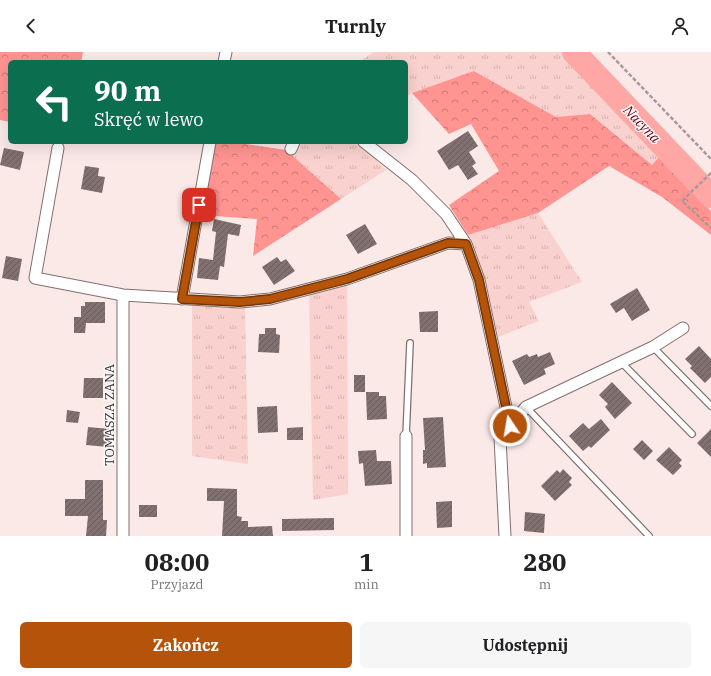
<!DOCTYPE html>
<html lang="pl">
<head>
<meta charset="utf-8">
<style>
	:root { --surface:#fff; --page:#f6f6f6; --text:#202124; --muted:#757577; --accent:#b45309 }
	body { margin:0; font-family:"IBM Plex Serif",serif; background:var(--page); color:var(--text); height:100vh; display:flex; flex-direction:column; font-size:15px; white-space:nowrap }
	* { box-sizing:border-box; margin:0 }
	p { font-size:13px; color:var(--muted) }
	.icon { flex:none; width:22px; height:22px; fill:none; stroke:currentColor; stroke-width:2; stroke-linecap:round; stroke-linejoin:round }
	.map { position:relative; height:484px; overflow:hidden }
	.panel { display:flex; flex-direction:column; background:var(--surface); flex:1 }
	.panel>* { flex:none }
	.hud { position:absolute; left:8px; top:8px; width:400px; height:84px; border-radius:6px; box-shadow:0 4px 16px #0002; background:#0b6e4f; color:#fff; overflow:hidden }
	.pin { position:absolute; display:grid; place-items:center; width:34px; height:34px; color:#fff; margin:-17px; border-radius:8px; box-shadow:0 2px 6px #0006 }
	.me { position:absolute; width:44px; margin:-22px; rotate:348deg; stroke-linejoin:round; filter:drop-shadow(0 0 3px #0008) }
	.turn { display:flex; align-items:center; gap:14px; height:84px; padding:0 20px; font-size:18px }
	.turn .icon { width:52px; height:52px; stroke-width:2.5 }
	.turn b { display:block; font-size:28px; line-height:34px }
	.eta { display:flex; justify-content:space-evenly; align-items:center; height:68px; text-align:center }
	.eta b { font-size:24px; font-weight:700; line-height:28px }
	.button { display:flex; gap:8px; margin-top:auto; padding:8px 20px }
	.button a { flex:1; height:46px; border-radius:6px; background:var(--accent); color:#fff; font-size:16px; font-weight:700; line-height:46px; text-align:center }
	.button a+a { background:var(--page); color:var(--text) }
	header { display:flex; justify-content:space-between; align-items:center; height:52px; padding:0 20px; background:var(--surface); font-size:18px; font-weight:700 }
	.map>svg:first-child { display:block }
	.grass { fill:url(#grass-tufts) }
	.forest { fill:url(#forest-crowns) }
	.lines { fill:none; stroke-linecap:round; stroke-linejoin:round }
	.river { stroke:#fea7a4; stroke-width:24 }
	.building { fill:url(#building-hatch) }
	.service-casing { stroke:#81706f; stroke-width:8 }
	.minor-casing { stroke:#81706f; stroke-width:13 }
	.path { stroke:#a89a99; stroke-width:2.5; stroke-dasharray:4 2; stroke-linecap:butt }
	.service { stroke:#fff; stroke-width:5.5 }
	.minor { stroke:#fff; stroke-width:11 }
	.route-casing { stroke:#753606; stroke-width:10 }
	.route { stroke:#b45309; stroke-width:7 }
	.labels { text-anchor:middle; stroke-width:3; stroke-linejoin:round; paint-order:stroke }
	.street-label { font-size:13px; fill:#302928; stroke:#fefafa }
	.water-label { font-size:14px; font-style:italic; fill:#660212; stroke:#fefafa }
</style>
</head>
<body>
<header><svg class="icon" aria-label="back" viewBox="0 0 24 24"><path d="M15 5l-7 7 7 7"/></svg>Turnly<svg class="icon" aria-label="person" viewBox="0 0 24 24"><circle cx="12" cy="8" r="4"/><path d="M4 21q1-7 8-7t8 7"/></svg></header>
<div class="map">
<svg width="711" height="484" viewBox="0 0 711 484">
	<defs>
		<pattern id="grass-tufts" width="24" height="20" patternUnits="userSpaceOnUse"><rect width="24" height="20" fill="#f9d1ce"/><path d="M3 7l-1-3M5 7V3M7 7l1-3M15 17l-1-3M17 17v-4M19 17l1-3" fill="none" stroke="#d6b3b1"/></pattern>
		<pattern id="forest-crowns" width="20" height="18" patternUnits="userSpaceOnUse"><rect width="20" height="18" fill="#ff9491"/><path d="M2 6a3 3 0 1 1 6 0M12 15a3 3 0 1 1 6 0" fill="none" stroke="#cf7976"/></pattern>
		<pattern id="building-hatch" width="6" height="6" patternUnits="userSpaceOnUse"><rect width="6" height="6" fill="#80706f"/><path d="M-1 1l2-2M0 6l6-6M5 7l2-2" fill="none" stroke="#695c5b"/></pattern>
	</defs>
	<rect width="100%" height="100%" fill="#fbe9e8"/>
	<path class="grass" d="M374,0h187l98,105 -7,8 -62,-51 -34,3 -81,-46 -63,22 -6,4v-35h-47z
		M289,90h70l27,28 -45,29 -55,-49z
		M538,161l44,69 -53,20 10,19 -41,16 -30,-102z
		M347,232l1,210 -35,6 -4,-207z
		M192,253l53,2 3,157 -56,-8z"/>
	<path class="forest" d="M0,0h83l-2,10h-71v60l-10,-2z
		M474,19l82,46 34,-3 62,51 7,-8 52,54v24l-49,-38 -53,-31 -71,47 -70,22 -19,-30 50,-34 -28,-47 -22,10 -37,-41z
		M215,90h18l53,8 55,49 -88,57 4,-37 -55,-4z"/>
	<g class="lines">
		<path class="river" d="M574,0l137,144"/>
	</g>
	<path class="building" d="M468,79l10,15 -9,6 7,11 -4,3 6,8 -10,6 -10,-15 -9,5 -12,-19z
		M4,96l20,4 -4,18 -20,-5z
		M85,114l14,2 -1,8 7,1 -3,16 -21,-4z
		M214,167l27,6 -2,11 -11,-2 -4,33 -4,-1 -2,14 -21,-2 2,-20 14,2 3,-28 -4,-1z
		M365,172l12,20 -19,10 -12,-19z
		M6,204l16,3 -4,22 -16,-3z
		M277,205l4,5 5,-3 9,12 -21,14 -12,-18z
		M637,236l13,22 -18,11 -8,-13 -8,5 -6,-9z
		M85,250h20v21h-19l-1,10h-11v-16h7v-11h4z
		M438,259v21h-18l-1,-20z
		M265,276h11v6l4,1 -1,18 -21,-1 1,-18h6z
		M699,294l12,13v18l-6,6 -15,-15 2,-2 -7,-7z
		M550,300l5,12 -11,5 2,5 -22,11 -12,-24 15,-7 2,3 8,-3 1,3z
		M354,323h11v17h-11z
		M84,326h19v20h-20z
		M612,330l20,21 -17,16 -10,-12 3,-3 -9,-9z
		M366,340h13v4h7l1,23 -20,1z
		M277,354l1,26 -20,1 -1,-26z
		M67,358l13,2 -2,11 -12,-1z
		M443,365l3,50 -19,1v-5l-4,1v-14h2l-2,-32z
		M601,367l9,11 -19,18 -2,-2 -6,5 -14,-15 14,-13 6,6z
		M88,375l22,2 -2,18 -22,-2z
		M303,375v13h-16v-12z
		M711,377v28l-14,-14z
		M642,388l11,11 -9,9 -11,-11z
		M669,395l13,13 -3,3 3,3 -9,9 -17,-15z
		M376,398l1,11h14l1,23 -27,2 -2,-23 -4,1 -1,-13z
		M563,417l9,9 -3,4 3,3 -17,16 -14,-15 16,-16 3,3z
		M85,428h18v40h4l-1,16h-20l2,-20h-23v-17h20z
		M207,436l30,1v27l5,1 -1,4h7v6l24,-1 1,10h-51l2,-35h-17z
		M452,449v26l-15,1 -1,-26z
		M139,453h18v12h-18z
		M525,460l20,2 -1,19 -20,-2z
		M334,466v12l-52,1v-12z"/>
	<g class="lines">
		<defs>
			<path id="service" d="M653,295l58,59
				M621,310l71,72
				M526,355l123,129
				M406,384l4,-93"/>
			<path id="minor" d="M224,10l2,-10
				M364,90l48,38 34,34 20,30
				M58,96l-23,130 88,17 117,7 30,-3 77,-20 101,-36 18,1 13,36 31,146
				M291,97l3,-7
				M123,243v241
				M182,247l28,-157
				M406,384v100
				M505,484l-5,-98 26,-31 127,-60 30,-19"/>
		</defs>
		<use href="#service" class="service-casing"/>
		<use href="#minor" class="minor-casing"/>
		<path class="path" d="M608,0l103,107
			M711,121l-29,28 29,27"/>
		<use href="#service" class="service"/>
		<use href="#minor" class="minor"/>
	</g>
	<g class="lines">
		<defs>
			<path id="route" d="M199,153l-17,94 58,3 30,-3 77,-20 101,-36 18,1 13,36 31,146"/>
		</defs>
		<use href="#route" class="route-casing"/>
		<use href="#route" class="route"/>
	</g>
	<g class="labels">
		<g class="street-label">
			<text transform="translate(109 363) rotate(-90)" y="5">TOMASZA ZANA</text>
		</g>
		<g class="water-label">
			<text transform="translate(642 72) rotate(46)" y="5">Nacyna</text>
		</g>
	</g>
</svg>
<div class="pin" style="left:199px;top:153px;background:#d93025"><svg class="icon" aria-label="arrive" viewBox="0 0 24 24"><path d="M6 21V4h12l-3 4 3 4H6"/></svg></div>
<svg class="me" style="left:510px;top:374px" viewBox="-20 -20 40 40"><circle r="17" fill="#b45309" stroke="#fff" stroke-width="3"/><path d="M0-11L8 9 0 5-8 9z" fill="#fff"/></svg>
<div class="hud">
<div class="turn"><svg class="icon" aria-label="left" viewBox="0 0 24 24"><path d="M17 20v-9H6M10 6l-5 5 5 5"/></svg><div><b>90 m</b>Skręć w lewo</div></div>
</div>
</div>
<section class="panel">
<div class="eta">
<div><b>08:00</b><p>Przyjazd</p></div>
<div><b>1</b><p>min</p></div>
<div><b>280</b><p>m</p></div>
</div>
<div class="button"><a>Zakończ</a><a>Udostępnij</a></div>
</section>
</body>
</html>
